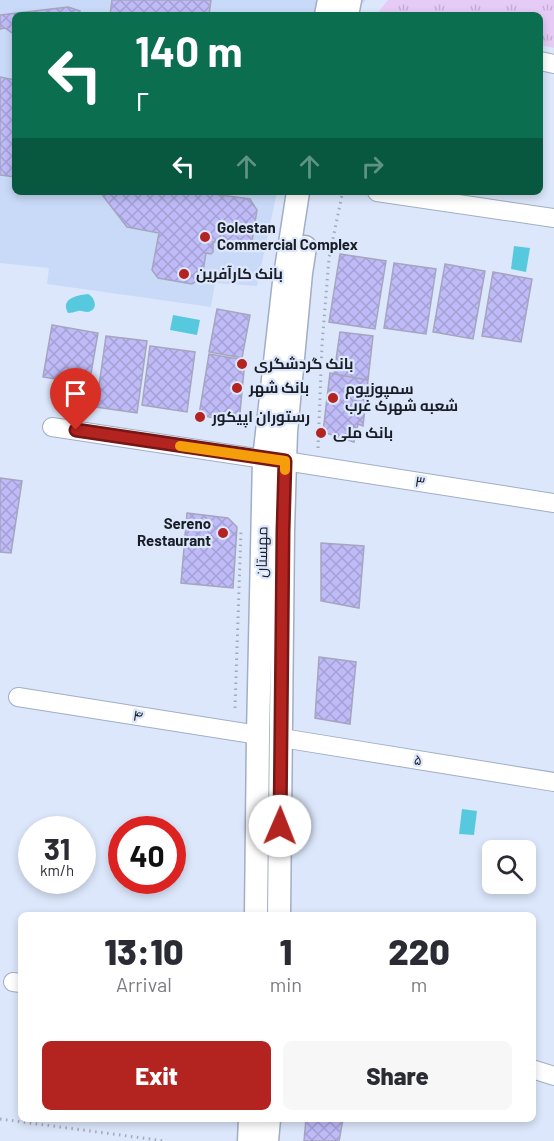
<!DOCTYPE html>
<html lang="en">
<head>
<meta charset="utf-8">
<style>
	:root { --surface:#fff; --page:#f7f7f7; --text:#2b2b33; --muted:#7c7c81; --accent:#b32320 }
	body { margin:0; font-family:Barlow,Cairo,sans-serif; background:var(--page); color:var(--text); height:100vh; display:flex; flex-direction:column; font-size:22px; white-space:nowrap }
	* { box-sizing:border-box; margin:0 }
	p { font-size:20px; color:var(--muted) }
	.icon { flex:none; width:33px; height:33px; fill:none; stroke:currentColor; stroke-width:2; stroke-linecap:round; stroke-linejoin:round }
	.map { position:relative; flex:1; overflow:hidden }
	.drawer { position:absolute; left:18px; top:912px; width:518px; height:210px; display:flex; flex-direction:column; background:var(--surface); border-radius:9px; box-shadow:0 3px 9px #0003 }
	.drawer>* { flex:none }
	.hud { position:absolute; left:12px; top:12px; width:531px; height:183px; border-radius:9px; box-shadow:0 3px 9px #0003; background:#0b6e4f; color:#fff; overflow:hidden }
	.controls { position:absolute; left:482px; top:840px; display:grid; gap:12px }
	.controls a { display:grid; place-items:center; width:54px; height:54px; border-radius:9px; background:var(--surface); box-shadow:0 3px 9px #0003; font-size:30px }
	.speed { position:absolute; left:18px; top:816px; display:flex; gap:12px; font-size:30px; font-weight:700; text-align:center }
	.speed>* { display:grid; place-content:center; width:78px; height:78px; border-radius:50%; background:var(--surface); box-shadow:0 3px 9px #0003; line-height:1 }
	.speed small { font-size:15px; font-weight:400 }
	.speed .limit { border:9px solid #d22; background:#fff; color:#111 }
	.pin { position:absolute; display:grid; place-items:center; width:51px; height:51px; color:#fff; margin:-62px -26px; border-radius:50% 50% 50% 0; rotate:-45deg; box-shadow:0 0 6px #0007 }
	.pin .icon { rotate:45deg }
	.me { position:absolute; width:66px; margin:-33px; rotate:1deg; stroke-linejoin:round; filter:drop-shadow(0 0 4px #0008) }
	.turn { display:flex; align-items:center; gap:21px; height:126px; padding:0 24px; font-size:27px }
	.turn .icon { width:78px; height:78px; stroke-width:2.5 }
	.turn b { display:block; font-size:42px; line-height:51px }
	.lanes { display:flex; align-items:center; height:57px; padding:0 24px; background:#0003; justify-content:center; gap:30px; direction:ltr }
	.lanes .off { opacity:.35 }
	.eta { display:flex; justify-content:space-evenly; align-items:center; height:102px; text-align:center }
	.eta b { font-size:36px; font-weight:800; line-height:42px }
	.button { display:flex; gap:12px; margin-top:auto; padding:12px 24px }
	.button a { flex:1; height:69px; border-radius:9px; background:var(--accent); color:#fff; font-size:24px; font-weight:800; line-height:69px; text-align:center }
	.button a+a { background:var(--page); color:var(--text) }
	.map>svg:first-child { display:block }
	.built { fill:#c9daf9 }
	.park { fill:url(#park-tufts) }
	.water { fill:#57c9df }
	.building { fill:url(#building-cross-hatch); stroke:#a6a5be; stroke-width:1.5 }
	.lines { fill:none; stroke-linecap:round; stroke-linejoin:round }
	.minor-casing { stroke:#a1aec5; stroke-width:20 }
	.tertiary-casing { stroke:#a1aec5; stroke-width:25 }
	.path { stroke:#a1aabb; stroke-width:3; stroke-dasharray:1.5 4.5; stroke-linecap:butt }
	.minor { stroke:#fff; stroke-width:18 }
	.tertiary { stroke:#fff; stroke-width:22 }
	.route-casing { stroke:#741715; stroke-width:15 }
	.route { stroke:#b32320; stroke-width:10 }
	.slow { stroke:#f59e0b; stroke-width:10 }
	.poi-dot { fill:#b32320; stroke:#dce7fb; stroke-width:2 }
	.labels { text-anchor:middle; stroke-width:4.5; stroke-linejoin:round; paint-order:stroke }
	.poi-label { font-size:15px; font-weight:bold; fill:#191d26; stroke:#dce7fb; text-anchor:start }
	.street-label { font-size:15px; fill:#191d26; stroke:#dce7fb }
</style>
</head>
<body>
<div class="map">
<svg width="554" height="1141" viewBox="0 0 554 1141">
	<defs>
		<pattern id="park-tufts" width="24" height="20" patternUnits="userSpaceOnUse" patternTransform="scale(1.5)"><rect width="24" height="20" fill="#e6cbf7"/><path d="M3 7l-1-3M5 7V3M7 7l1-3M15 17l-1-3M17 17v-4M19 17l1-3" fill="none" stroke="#c5aed4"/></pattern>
		<pattern id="building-cross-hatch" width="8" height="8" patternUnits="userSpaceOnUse" patternTransform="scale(1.5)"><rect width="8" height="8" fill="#bfbbf8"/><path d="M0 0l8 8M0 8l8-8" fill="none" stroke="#a4a0d4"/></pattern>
	</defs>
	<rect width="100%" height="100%" fill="#dce7fb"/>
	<path class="built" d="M0,0h366l-10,10 -40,5h-301v177h262l-20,94 -42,-3 -4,24 -164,-23 2,-16 -49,-5z"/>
	<path class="park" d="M388,0h166v48l-14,-3v-30h-164z"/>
	<path class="water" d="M514,246l16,2 -4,24 -15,-3z
		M88,294c7,3 11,16 0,18 -4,0 -7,-2 -10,-1 -4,1 -7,2 -10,2 -8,-14 9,-18 20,-19z
		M173,315l27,5 -3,15 -27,-5z
		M462,809l15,2 -3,24 -15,-1z"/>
	<path class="building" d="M112,0h99l-2,15h-99z
		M68,7l12,4 -2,4h-63v20l-10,-7 -5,1v-14z
		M0,77l15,3v97l-15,-2z
		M100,192h113v2l37,5 7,11 -5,31 -10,6 -29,-5v10l-2,2 -5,-1 -4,25 -10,6 -34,-6 -6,-8 7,-37 -32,-6z
		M340,254l46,7 -11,68 -46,-7z
		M394,263l42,6 -10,65 -42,-6z
		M445,264l40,7 -12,68 -40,-7z
		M493,272l39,7 -11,63 -39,-6z
		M217,309l33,6 -8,43 -33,-6z
		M52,325l46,8 -9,52 -46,-8z
		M340,332l33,4 -5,44 -34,-6z
		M106,336l41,5 -10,72 -41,-6z
		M150,346l45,6 -8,60 -45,-7z
		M209,354l36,6 -6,63 -40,-8z
		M330,373l38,7 -5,46 -5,-2 -4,18 -31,-10z
		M0,478l22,3 -11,72 -11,-1z
		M187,513l41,5 9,9 -4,61 -52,-5z
		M321,543l43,3 -5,62 -38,-7z
		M319,657l37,5 -6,62 -35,-6z
		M306,1119h37l-4,22h-35z"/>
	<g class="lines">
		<defs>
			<path id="minor" d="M540,61l14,3
				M377,192l177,26
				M52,427l212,32
				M285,461l269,42
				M18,697l240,38
				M282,738l272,44
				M13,982l8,1
				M532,1069l22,7"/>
			<path id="tertiary" d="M326,15l3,-15
				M347,15l3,-15
				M256,915l2,-180 6,-276 20,-177 14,-90
				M279,915l4,-384 2,-70 1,-29 15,-159 4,-26
				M249,1141l1,-22
				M267,1141l2,-22"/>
		</defs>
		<use href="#minor" class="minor-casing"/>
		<use href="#tertiary" class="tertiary-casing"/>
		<path class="path" d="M318,448l4,-103 7,-87 13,-63
			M235,708l6,-178
			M0,1119l165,22"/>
		<use href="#minor" class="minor"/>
		<use href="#tertiary" class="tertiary"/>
	</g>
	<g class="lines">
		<defs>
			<path id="route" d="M76,430l209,31 -2,70 -3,295"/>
		</defs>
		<use href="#route" class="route-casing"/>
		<use href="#route" class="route"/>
		<path class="slow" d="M180,446l105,15v9"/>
	</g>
	<g class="poi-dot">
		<circle cx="205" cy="237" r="6"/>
		<circle cx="184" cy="274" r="6"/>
		<circle cx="242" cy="364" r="6"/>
		<circle cx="237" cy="388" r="6"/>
		<circle cx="333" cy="398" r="6"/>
		<circle cx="200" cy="417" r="6"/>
		<circle cx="321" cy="433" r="6"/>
		<circle cx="223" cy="533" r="6"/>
	</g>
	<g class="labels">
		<g class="poi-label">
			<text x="217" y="233">Golestan<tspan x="217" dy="17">Commercial Complex</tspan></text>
			<text x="196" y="279">بانک کارآفرین</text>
			<text x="254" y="369">بانک گردشگری</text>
			<text x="249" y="393">بانک شهر</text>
			<text x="345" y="394">سمپوزیوم<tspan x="345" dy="17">شعبه شهرک غرب</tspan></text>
			<text x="212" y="422">رستوران اپیکور</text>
			<text x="333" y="438">بانک ملی</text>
			<text x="211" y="529" text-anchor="end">Sereno<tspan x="211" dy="17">Restaurant</tspan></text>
		</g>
		<g class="street-label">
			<text transform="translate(420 482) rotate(9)" y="5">۳</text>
			<text transform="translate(262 552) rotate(-89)" y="5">مهستان</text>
			<text transform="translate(138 716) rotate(9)" y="5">۴</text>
			<text transform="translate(418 760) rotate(9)" y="5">۵</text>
		</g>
	</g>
</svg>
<div class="controls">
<a><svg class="icon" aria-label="search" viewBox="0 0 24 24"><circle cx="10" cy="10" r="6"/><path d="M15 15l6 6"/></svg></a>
</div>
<div class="speed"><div>31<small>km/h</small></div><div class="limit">40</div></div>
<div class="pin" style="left:76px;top:430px;background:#d93025"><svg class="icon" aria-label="arrive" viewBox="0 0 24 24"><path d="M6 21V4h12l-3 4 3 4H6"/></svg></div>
<svg class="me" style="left:280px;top:826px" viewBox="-20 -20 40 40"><circle r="19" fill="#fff"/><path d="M0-13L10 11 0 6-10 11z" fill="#b32320"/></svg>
<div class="hud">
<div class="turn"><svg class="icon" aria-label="left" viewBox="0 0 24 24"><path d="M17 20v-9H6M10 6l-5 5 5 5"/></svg><div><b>140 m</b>۲</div></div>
<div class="lanes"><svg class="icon" aria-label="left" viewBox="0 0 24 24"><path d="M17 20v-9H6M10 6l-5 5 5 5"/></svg><svg class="icon off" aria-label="ahead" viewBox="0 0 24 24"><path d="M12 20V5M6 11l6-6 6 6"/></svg><svg class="icon off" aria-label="ahead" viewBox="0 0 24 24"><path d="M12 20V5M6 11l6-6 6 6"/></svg><svg class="icon off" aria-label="right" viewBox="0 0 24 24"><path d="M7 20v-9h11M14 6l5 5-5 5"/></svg></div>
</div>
<section class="drawer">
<div class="eta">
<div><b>13:10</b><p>Arrival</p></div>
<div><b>1</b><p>min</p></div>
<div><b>220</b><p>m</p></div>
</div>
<div class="button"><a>Exit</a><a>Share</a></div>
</section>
</div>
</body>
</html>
